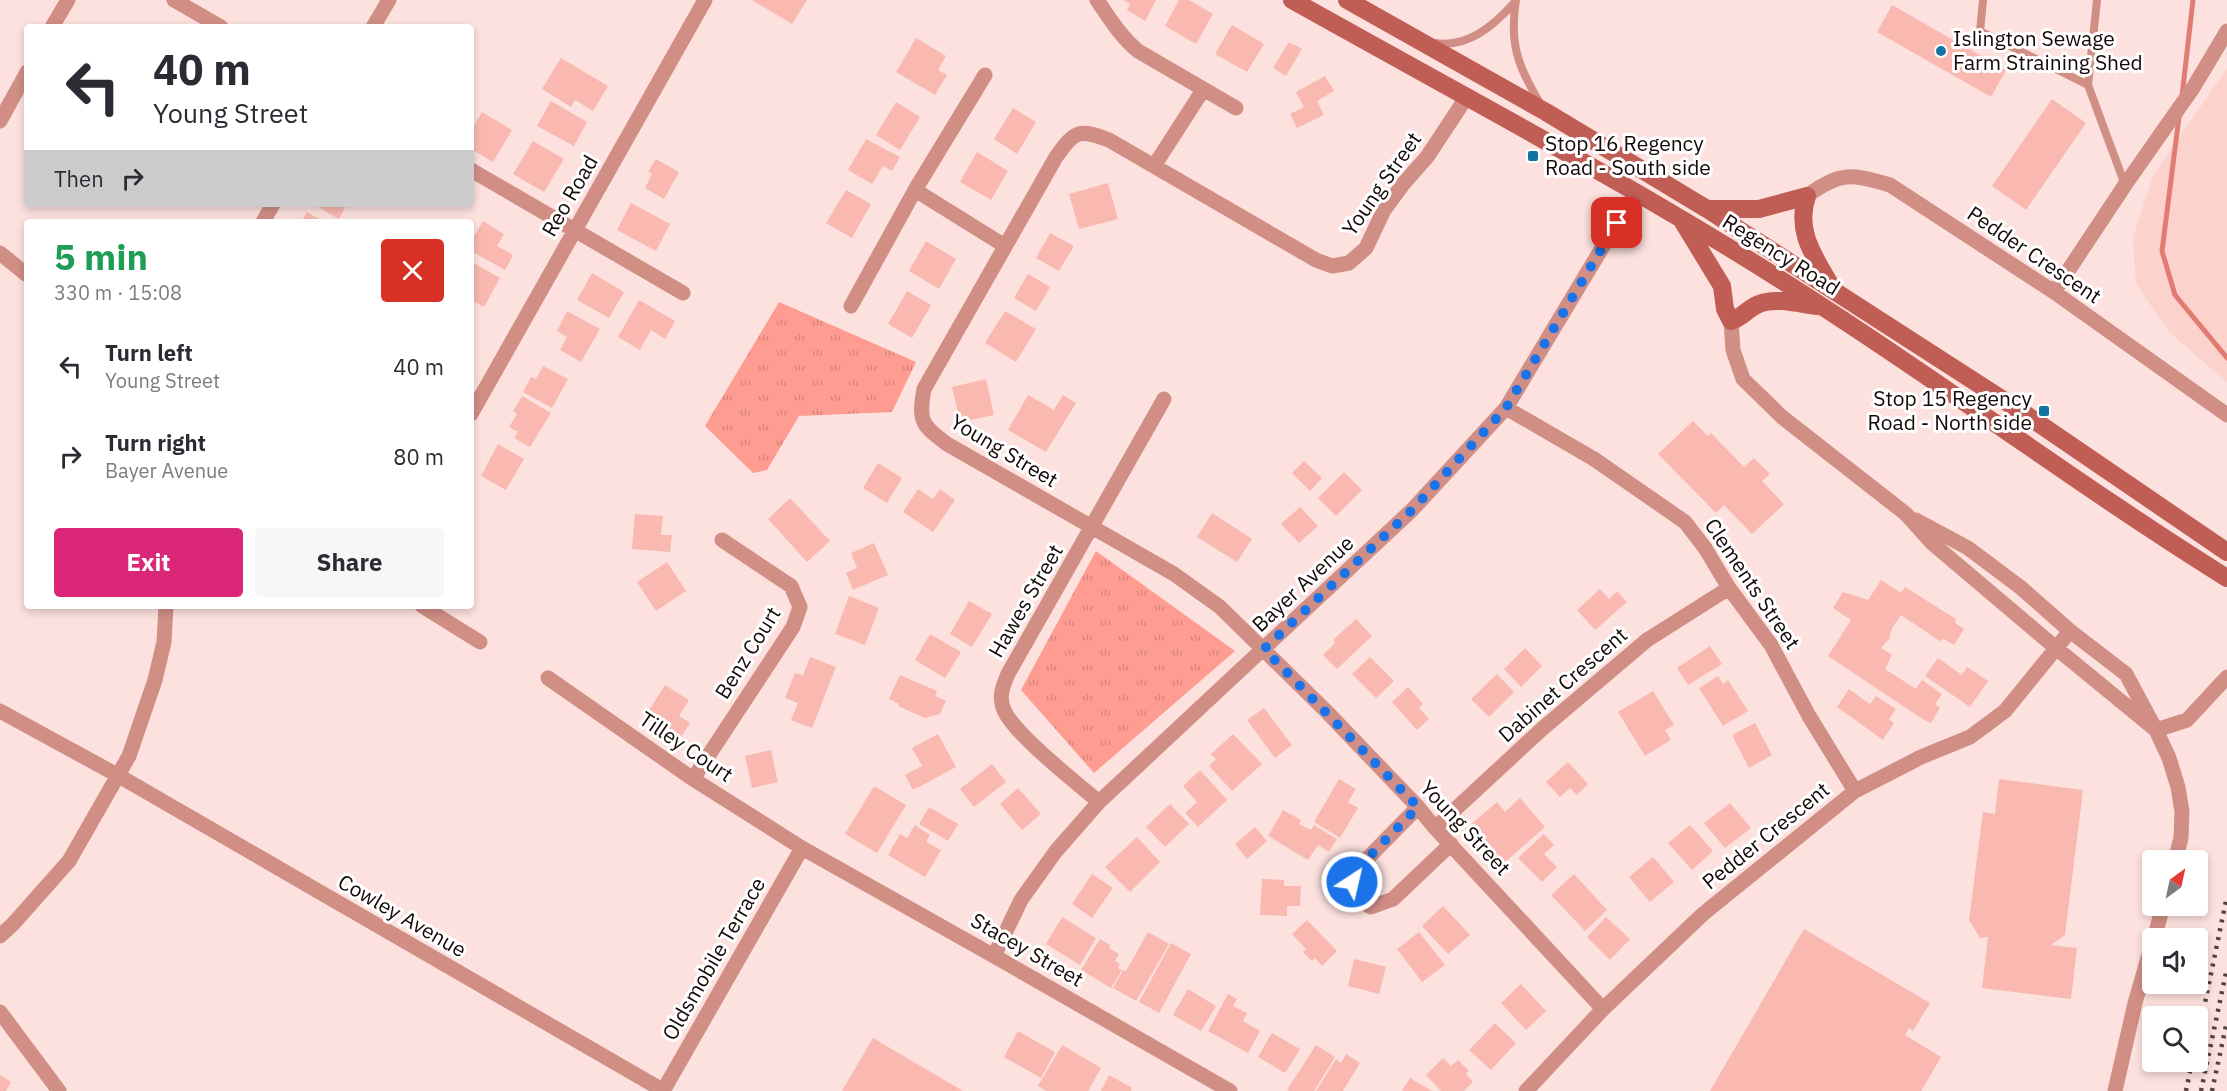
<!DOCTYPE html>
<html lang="en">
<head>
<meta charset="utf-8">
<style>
	:root { --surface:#fff; --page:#f7f7f7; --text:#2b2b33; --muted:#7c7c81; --accent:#db2777 }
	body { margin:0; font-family:"IBM Plex Sans",sans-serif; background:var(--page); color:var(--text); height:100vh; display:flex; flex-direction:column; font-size:22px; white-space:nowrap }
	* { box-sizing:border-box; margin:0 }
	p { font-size:20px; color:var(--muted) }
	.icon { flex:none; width:33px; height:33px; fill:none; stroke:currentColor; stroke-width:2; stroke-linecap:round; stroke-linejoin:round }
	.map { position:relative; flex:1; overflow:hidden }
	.drawer { position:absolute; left:24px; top:219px; width:450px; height:390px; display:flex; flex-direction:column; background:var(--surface); border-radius:6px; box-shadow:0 3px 9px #0003 }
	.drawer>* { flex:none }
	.hud { position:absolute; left:24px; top:24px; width:450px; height:183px; border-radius:6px; box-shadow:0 3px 9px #0003; background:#fff; color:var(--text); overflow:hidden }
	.needle { width:39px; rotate:33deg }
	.controls { position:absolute; left:2142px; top:850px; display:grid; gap:12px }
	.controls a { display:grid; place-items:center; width:66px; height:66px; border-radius:6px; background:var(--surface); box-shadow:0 3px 9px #0003; font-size:30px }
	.pin { position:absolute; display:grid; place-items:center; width:51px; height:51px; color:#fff; margin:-26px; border-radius:12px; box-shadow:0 3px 9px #0006 }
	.me { position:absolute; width:66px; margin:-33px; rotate:35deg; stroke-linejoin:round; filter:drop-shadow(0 0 4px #0008) }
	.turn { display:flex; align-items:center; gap:21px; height:126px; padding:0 30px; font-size:27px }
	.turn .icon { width:78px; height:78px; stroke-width:2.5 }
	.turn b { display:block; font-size:42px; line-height:51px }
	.then { display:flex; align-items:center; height:57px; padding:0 30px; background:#0003; gap:12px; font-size:22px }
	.round { display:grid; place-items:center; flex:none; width:63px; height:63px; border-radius:6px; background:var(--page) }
	.headline { display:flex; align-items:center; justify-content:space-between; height:102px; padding:0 30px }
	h1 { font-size:36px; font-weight:700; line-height:45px; color:#1e9e55 }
	.button { display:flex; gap:12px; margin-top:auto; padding:12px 30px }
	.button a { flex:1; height:69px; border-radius:6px; background:var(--accent); color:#fff; font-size:24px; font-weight:700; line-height:69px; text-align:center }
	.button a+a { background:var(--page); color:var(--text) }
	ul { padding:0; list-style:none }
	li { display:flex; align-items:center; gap:18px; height:90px; padding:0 30px }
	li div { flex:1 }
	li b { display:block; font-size:22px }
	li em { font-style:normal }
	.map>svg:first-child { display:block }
	.built { fill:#fbd2cc }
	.park { fill:url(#park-tufts) }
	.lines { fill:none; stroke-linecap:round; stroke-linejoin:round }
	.stream { stroke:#e17c72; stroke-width:5 }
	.building { fill:#f9b9b1 }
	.lane { stroke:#d18e85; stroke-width:8 }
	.street { stroke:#d18e85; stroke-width:15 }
	.secondary { stroke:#c05e55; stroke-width:18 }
	.rail { stroke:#524342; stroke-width:4.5; stroke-dasharray:3 6; stroke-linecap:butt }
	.route { stroke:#1a73e8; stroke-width:10; stroke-dasharray:0 18 }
	.poi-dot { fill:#1573a1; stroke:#fff; stroke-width:2 }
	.labels { text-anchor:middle; stroke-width:6; stroke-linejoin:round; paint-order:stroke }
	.poi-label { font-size:21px; fill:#130908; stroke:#fff; text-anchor:start }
	.street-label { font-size:21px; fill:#130908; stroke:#fff }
</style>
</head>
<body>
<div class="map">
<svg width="2227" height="1091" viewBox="0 0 2227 1091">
	<defs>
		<pattern id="park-tufts" width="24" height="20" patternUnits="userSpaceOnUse" patternTransform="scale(1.5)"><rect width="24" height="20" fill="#fe9c91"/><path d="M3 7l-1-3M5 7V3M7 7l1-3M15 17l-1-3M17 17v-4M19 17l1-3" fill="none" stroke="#d9857c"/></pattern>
	</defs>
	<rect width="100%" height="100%" fill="#fce1de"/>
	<path class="built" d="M2227,68v314l-57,-49 -34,-49 -3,-47 20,-61z"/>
	<path class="park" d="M779,302l137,60 -24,50 -93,4 -32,54 -14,3 -48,-47z
		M1096,551l139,100 -141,122 -73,-83z"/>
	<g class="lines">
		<path class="stream" d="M2182,96l11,-96
			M2179,117l-17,134 13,44 52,63"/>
	</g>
	<path class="building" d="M752,0h55l-15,24z
		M1123,0h33l-11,21 -18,-11 3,-6z
		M1179,0h10l24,14 -17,30 -31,-18z
		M1892,5l114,65 -15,27 -114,-65z
		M1232,25l32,19 -17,28 -32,-18z
		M916,38l30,18 -8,14 9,5 -12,20 -39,-23z
		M1289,42l13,7 -16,27 -13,-8z
		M561,58l47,28 -15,25 -18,-11 -4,7 -29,-18z
		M1325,76l9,15 -17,10 7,14 -27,13 -7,-14 14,-7 -8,-15z
		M2052,99l34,24 -60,87 -34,-24z
		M551,101l36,21 -13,24 -37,-20z
		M896,102l24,15 -20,33 -24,-15z
		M1013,108l23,14 -19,32 -23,-15z
		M482,112l30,18 -19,32 -22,-13v-18z
		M866,139l34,18 -8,14 -9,-5 -11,18 -24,-14z
		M533,141l31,18 -20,33 -31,-18z
		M977,152l31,19 -17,29 -31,-18z
		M656,159l23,13 -15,27 -19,-11 7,-14 -4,-2z
		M1108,183l10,36 -39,10 -10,-35z
		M846,190l25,14 -19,34 -26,-15z
		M631,203l39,21 -14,27 -39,-21z
		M313,204h34l-8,15z
		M307,212l17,10h-23z
		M483,221l21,13 -7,12 16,9 -8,15 -34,-19v-9z
		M1050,233l24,13 -15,25 -23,-13z
		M926,241l30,18 -17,30 -30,-18z
		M472,262l28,16 -16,29 -13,-7z
		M592,273l32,19 -15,26 -32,-18z
		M1028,274l22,13 -14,24 -22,-13z
		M907,291l24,14 -19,33 -24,-14z
		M639,300l36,21 -10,18 -14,-9 -11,20 -22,-13z
		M567,311l33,18 -19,33 -21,-12 7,-13 -10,-6z
		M1005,311l31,18 -20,33 -31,-19z
		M543,366l25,13 -16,29 -29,-16 8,-15 5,2z
		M986,379l8,36 -34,7 -8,-35z
		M1028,395l26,15 9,-15 13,8 -30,49 -38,-22z
		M522,396l29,17 -21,34 -16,-9 4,-6 -9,-5 8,-13 -4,-3z
		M1693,421l15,15 3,-3 33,34 10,-9 16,16 -8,7 22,23 -32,30 -28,-29 -8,8 -58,-59z
		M498,444l26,15 -18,31 -25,-14z
		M1304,461l18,17 -12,13 -18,-18z
		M878,463l24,15 -15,25 -24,-15z
		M1344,472l18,18 -26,26 -18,-18z
		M918,489l15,10 7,-10 15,11 -22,32 -30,-20z
		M790,498l40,43 -23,21 -39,-43z
		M1300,507l18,19 -19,17 -18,-19z
		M1212,513l40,26 -15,23 -40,-25z
		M635,514l28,2 -2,19h11l-2,17 -38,-3z
		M874,543l14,32 -35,15 -7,-17 11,-5 -6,-15z
		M667,562l19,29 -30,20 -19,-29z
		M1881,580l20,13 4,-6 51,32 -1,4 9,6 -10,16 -10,-6 -4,2 -39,-26 -9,13 -3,11 -8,9 11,7 -7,14 31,20 6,-9 20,14 -7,10 5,4 -9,15 -7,-3 -96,-64 23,-36 -18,-12 10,-16 25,8z
		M1600,589l9,10 8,-8 10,11 -32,28 -18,-20z
		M849,596l30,12 -14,37 -30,-11z
		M969,601l23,13 -20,33 -22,-13z
		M1356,619l16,17 -35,33 -14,-14 12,-12 -2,-3z
		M930,634l31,18 -16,26 -30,-18z
		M1710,646l12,18 -34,21 -11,-17z
		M1525,648l17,18 -21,21 -17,-18z
		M810,657l26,10 -24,61 -21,-8 7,-17 -13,-5 10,-25 8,2z
		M1370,657l24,24 -18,17 -24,-24z
		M1938,658l24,17 5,-8 21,14 -18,26 -45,-31z
		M1497,674l17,18 -25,25 -18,-18z
		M900,675l37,16 -2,5 11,5 -6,13 -15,4 -27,-12 1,-2 -10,-5z
		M1718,676l5,8 5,-4 20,31 -25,15 -24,-38z
		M665,685l24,15 -10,16 11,7 -9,14 -35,-22z
		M1408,687l15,17 -4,4 10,11 -12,11 -25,-28z
		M1849,689l21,15 6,-8 20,13 -7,10 5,4 -11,17 -46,-33z
		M1653,691l21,34 -9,5 6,10 -26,16 -27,-44z
		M1264,708l28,37 -17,13 -28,-38z
		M1755,723l17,32 -23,13 -17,-33z
		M938,734l18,33 -43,23 -8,-15 17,-9 -10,-18z
		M1233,734l29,30 -30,27 -23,-25 7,-7 -5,-5z
		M771,750l7,32 -26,6 -7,-32z
		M1568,762l20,22 -11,11 -7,-7 -10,9 -14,-15z
		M992,764l14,18 -32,25 -14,-18z
		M1200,770l27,30 -29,27 -13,-14 12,-11 -14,-16z
		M1339,779l17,10 -8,13 10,6 -18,30 -26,-16z
		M1999,779l84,11 -18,145 -14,10 26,3 -6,51 -89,-11 6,-51 -8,1 -11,-18 14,-108 12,2z
		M874,786l32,19 -29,48 -32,-19z
		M1018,788l23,26 -19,16 -22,-26z
		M1520,798l25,29 -42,37 -34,-38 28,-24 8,10z
		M1730,803l21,25 -26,20 -21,-25z
		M1170,804l19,20 -24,23 -19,-20z
		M929,807l29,17 -10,17 -29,-17z
		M1283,810l18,10 -2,4 12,6 3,-5 23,14 -8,13 -11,-7 -10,15 -40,-24z
		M915,825l15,10 -4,7 15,8 -16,27 -37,-22 12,-21 7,4z
		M1690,825l23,26 -21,19 -24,-27z
		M1255,827l12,14 -20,18 -12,-15z
		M1544,834l10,11 -10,9 13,13 -15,15 -24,-24z
		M1137,837l23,25 -30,30 -25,-25z
		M1653,857l21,25 -24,20 -21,-25z
		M1092,874l21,14 -21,30 -20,-14z
		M1574,874l33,36 -22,21 -34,-36z
		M1262,879l22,1v6h17l-1,20h-13v10l-27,-1z
		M1443,906l27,29 -22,19 -26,-28z
		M1062,917l34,21 -16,27 -34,-21z
		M1606,917l24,22 -20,21 -23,-23z
		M1307,920l30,31 -15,15 -7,-8 -3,3 -9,-9 3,-3 -14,-15z
		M1804,929l126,74 -17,28 -4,-3 -4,7 36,22 -20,34h-211z
		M1148,932l21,12 -33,57 -23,-13 10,-18 3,1z
		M1419,932l26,33 -23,17 -25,-33z
		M1100,939l10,6 -1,3 10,6 -4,7 5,3 -2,4 4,2 -11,18 -30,-18z
		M1171,943l20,11 -32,59 -20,-11z
		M1354,959l32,8 -7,27 -31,-8z
		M1521,984l25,27 -20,19 -25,-27z
		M1188,989l28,17 -15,25 -28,-16z
		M1228,994l9,5 -4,7 14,7 -4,8 17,10 -12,22 -40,-22z
		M1495,1023l21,20 -25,27 -22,-20z
		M1018,1031l37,21 -14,26 -37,-21z
		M1272,1033l28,16 -15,24 -27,-16z
		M873,1038l90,53h-121z
		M1062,1045l39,23 -13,23h-42l-8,-5z
		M1316,1045l19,12 -21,34h-24l-3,-1z
		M1346,1054l14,9 -17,28h-27l20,-32 5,4z
		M1443,1058l8,8 7,-6 11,11 -3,3 7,8 -9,9h-23l-15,-16z
		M0,1075l11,7 -5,9h-6z
		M1109,1075l23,13 -1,3h-30z
		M1410,1078l22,13h-30z"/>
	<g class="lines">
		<path class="lane" d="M1516,0c-7,43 2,67 24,103
			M1983,0l-3,31 108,54
			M2097,0l-9,85 37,100
			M1435,43c34,5 59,-18 80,-41"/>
		<path class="street" d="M174,0l47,27
			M1097,0c13,19 24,37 41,51l98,57
			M52,27l16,-27
			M373,27l16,-27
			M1466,98l-39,59 -23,26 -20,27 -18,38 -17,15 -17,3 -16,-6 -207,-120c-31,-12 -34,-9 -53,17l-132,232c-6,33 -2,36 23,55l227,130 46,33 106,104 92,96 17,21 168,181
			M0,121l27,-49
			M1154,166l49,-76
			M471,170l212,123
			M915,190l90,56
			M1807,196c33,-25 46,-22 83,-11l164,107 173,123
			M263,222l10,-18
			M0,253l27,22
			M2054,292l71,-107 68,-97 34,-57
			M851,306l64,-116 70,-115
			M1731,321l2,29 10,29 39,38 124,97 26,29 124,105 100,82
			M1506,408l88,51 91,63 20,26 24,40 42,57 38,71 46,75
			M471,414l234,-414
			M1916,520l52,28 52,39 50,44 56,43 30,56 13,28 9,29 4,25 -1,26 -6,23
			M422,606l58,36
			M548,678l145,101 109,69 192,108 236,135
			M0,711l119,65 545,315
			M2156,730l31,-10 40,-43
			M693,779l100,-152 7,-20 -9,-21 -69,-46
			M1099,802c-22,-19 -85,-68 -95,-92 -6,-13 -1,-24 4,-36l156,-275
			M1418,807l-59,60 -7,15 8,19 11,6 22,-8 58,-55
			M1435,828l107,-99 105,-89 82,-52
			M0,936l13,-12 56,-63 60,-105 26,-76 9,-38 2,-36
			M2154,939l9,-33
			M994,956l27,-56 35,-49 43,-49 313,-292 94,-102 111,-185
			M0,1012l59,79
			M663,1091l139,-243
			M1526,1091l77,-82 100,-95 152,-123 66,-34 49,-20 35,-26 65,-80
			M2115,1091l20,-88 17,-59"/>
		<path class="secondary" d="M1292,0c178,100 360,195 531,307 136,88 266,185 404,271
			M1347,0l199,112 161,97 318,205 202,138
			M1807,196c-12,35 7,60 24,90
			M1708,209h51l48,-13
			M1683,222l39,64 3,23 6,12c11,-3 17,-13 28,-17 17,-7 41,0 58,2"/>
		<path class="rail" d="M2198,1037l29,-141
			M2186,1091l6,-29
			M2201,1091l26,-123
			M2212,1091l15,-70"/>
	</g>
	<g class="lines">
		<path class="route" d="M1352,882l7,-15 59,-60 -154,-158 148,-139 94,-102 111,-185"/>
	</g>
	<g class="poi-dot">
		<circle cx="1941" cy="51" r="6"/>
		<rect x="1527" y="150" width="12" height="12" rx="3"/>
		<rect x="2038" y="405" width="12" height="12" rx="3"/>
	</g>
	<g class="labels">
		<g class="poi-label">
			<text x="1953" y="46">Islington Sewage<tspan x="1953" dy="24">Farm Straining Shed</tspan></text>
			<text x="1545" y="151">Stop 16 Regency<tspan x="1545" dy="24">Road - South side</tspan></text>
			<text x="2032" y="406" text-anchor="end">Stop 15 Regency<tspan x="2032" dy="24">Road - North side</tspan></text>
		</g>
		<g class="street-label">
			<text transform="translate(1382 184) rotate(-55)" y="7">Young Street</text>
			<text transform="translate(570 196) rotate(-60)" y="7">Reo Road</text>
			<text transform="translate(1781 255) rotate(32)" y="7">Regency Road</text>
			<text transform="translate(2034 255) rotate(34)" y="7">Pedder Crescent</text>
			<text transform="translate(1004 451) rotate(31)" y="7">Young Street</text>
			<text transform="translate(1303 584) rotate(-43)" y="7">Bayer Avenue</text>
			<text transform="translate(1752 584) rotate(56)" y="7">Clements Street</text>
			<text transform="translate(1026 601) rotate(-60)" y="7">Hawes Street</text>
			<text transform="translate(748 653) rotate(-58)" y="7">Benz Court</text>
			<text transform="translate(1563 685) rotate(-41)" y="7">Dabinet Crescent</text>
			<text transform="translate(686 747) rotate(34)" y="7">Tilley Court</text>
			<text transform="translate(1465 828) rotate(47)" y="7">Young Street</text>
			<text transform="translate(1766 836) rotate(-39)" y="7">Pedder Crescent</text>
			<text transform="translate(402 916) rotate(30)" y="7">Cowley Avenue</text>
			<text transform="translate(1027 950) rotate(30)" y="7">Stacey Street</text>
			<text transform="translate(714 959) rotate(-60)" y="7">Oldsmobile Terrace</text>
		</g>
	</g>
</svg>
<div class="controls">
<a><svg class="needle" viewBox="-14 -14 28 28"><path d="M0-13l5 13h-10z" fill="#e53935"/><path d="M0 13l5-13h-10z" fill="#7c7c81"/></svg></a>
<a><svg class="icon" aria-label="sound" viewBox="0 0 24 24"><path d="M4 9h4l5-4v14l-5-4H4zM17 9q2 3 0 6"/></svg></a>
<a><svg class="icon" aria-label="search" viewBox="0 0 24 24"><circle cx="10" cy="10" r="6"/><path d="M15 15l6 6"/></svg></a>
</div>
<div class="pin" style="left:1617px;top:223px;background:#d93025"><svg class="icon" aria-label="arrive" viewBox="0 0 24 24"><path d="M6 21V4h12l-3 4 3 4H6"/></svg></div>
<svg class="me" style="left:1352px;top:882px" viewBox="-20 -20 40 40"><circle r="17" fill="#1a73e8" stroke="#fff" stroke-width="3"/><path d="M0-11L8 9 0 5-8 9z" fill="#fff"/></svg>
<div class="hud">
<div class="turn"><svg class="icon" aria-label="left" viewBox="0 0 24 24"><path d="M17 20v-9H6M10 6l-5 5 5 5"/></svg><div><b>40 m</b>Young Street</div></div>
<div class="then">Then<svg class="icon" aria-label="right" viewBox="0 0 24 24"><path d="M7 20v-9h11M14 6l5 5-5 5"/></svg></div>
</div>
<section class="drawer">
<div class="headline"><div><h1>5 min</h1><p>330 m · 15:08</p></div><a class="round" style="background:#d93025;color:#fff"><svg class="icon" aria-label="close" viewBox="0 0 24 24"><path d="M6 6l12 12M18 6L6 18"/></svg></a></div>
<ul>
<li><svg class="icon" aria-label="left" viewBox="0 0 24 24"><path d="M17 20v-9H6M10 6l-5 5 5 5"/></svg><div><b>Turn left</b><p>Young Street</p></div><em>40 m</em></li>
<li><svg class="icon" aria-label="right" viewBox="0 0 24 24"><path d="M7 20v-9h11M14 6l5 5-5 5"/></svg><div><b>Turn right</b><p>Bayer Avenue</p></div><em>80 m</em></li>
</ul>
<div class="button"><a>Exit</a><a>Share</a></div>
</section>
</div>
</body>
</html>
